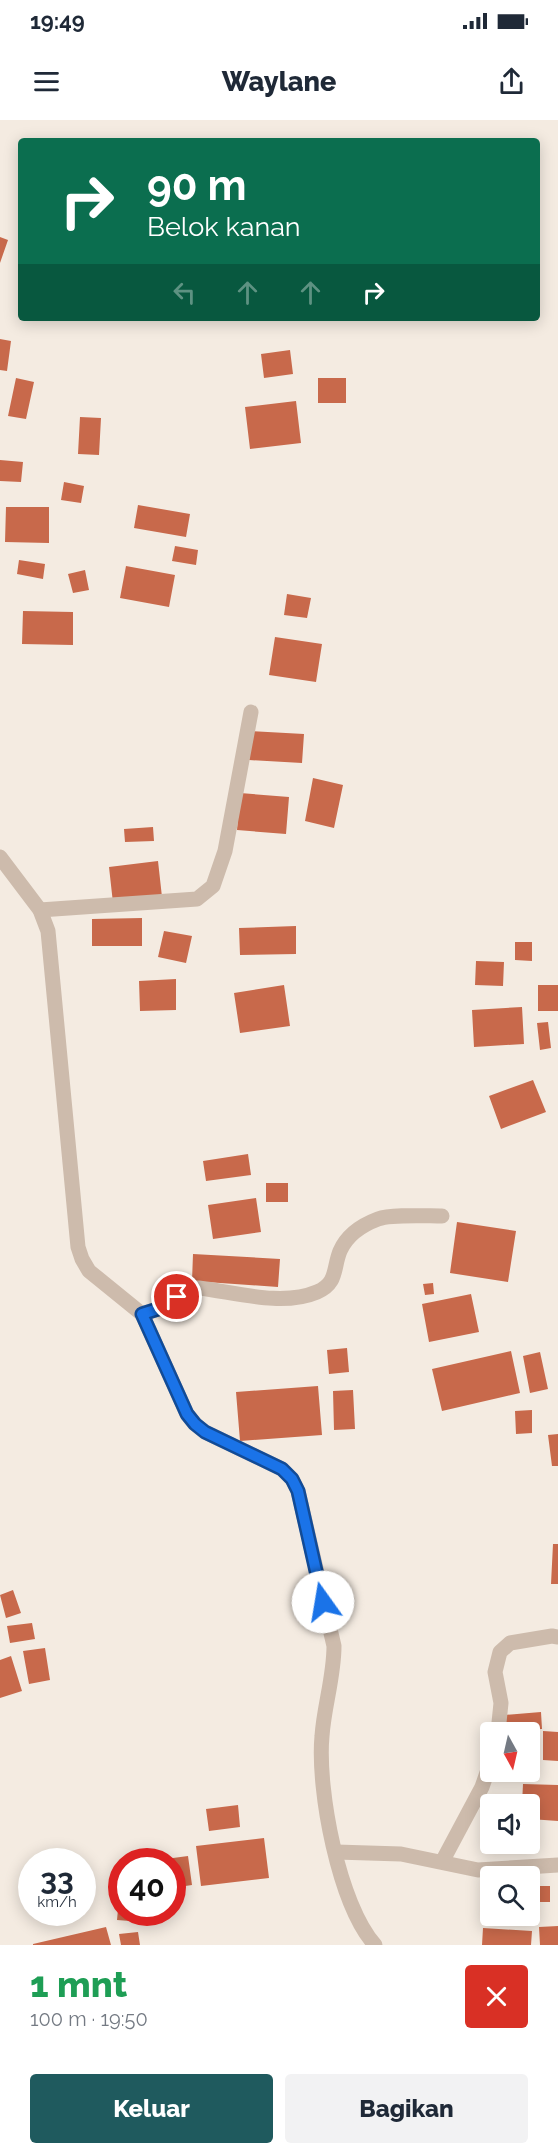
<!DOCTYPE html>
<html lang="id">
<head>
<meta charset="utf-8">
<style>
	:root { --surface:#fff; --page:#f2f2f3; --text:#1f2937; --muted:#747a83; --accent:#1f5a5e }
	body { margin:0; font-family:Raleway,sans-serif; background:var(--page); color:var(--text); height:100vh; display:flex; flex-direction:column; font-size:22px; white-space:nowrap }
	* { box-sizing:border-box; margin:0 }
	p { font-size:20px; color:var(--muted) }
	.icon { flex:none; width:33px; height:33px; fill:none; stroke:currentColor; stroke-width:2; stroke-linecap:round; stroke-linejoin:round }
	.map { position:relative; height:1825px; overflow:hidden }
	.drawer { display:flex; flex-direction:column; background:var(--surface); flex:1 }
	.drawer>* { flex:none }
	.banner { position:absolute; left:18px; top:18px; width:522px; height:183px; border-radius:6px; box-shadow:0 3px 15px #0003; background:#0b6e4f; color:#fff; overflow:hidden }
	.needle { width:39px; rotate:172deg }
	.controls { position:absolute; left:480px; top:1602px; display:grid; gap:12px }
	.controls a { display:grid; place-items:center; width:60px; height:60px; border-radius:6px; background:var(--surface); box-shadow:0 3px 15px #0003; font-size:30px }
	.speed { position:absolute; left:18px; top:1728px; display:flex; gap:12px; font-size:30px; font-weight:700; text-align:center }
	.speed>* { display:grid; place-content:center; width:78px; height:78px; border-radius:50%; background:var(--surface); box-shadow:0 3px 15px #0003; line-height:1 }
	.speed small { font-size:15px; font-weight:400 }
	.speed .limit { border:9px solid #d22; background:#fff; color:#111 }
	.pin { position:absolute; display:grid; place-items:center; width:51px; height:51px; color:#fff; margin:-26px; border:3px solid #fff; border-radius:50%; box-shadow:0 2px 6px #0007 }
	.me { position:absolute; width:66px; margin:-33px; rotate:347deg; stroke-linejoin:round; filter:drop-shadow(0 0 4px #0008) }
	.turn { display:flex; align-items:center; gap:21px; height:126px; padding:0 30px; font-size:27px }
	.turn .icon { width:78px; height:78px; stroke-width:2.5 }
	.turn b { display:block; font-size:42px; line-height:51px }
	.lanes { display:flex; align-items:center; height:57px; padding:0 30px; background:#0003; justify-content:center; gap:30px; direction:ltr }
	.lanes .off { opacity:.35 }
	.round { display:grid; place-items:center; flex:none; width:63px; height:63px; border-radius:6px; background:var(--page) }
	.headline { display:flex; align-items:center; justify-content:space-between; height:102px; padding:0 30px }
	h1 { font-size:36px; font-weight:800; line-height:45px; color:#1e9e55 }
	.primary-button { display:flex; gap:12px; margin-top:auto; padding:12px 30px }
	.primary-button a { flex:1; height:69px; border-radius:6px; background:var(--accent); color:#fff; font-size:24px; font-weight:800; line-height:69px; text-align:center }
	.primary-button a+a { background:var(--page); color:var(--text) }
	.status { display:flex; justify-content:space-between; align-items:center; height:42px; padding:0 30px; background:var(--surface); direction:ltr }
	.status svg { height:16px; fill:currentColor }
	header { display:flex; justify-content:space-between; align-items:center; height:78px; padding:0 30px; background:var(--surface); font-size:27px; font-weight:800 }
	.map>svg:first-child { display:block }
	.building { fill:#c8694b }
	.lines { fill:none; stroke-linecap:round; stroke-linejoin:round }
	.minor { stroke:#cdbbac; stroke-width:15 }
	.tertiary { stroke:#cdbbac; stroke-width:15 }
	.route-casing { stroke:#114b97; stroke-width:15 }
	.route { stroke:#1a73e8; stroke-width:10 }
</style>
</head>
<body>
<div class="status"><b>19:49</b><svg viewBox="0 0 49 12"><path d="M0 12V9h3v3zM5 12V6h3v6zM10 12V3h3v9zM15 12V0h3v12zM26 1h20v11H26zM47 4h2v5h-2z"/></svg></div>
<header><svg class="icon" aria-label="menu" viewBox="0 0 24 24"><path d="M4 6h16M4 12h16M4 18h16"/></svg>Waylane<svg class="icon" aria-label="share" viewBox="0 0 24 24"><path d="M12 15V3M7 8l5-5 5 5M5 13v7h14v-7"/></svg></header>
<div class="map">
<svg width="558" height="1825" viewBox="0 0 558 1825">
	<rect width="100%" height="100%" fill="#f4ebe1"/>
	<path class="building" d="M0,117l8,3 -8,23z
		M0,219l11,2 -4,30 -7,-1z
		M290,230l3,24 -29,4 -3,-24z
		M16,258l18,4 -8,37 -18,-3z
		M318,258h28v25h-28z
		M296,281l5,42 -51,6 -5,-42z
		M80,297l21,1 -2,37 -21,-1z
		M0,340l23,2 -2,20 -21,-1z
		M64,362l20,4 -3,17 -20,-3z
		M138,385l52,9 -4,23 -52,-9z
		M6,387h43v36l-44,-1z
		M175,426l23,4 -2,15 -24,-4z
		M19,440l26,4 -2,15 -26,-5z
		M126,446l49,9 -6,32 -49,-9z
		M85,450l4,20 -16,3 -5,-19z
		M287,474l24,4 -4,20 -23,-3z
		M23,491l50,1v33l-51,-1z
		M275,517l47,7 -6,38 -47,-7z
		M251,611l53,3 -2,29 -53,-3z
		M313,658l30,7 -9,43 -29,-7z
		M240,673l49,4 -3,37 -49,-4z
		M153,707l1,14 -29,1 -1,-13z
		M158,741l4,36 -49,6 -4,-36z
		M142,798v28h-50v-27z
		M296,806v28l-56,1 -1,-27z
		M164,811l28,5 -6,27 -28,-6z
		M515,822h17v19l-17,-1z
		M476,841l28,1 -1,24 -28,-1z
		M176,859v31l-36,1 -1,-30z
		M284,865l6,41 -50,7 -6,-40z
		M538,865h20v26h-20z
		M522,887l2,37 -50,3 -2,-37z
		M548,902l3,26 -11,2 -3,-27z
		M533,960l13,32 -45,17 -12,-33z
		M248,1034l3,21 -45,6 -3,-20z
		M266,1063h22v19h-22z
		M256,1078l5,34 -48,7 -5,-34z
		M457,1102l59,9 -8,51 -58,-9z
		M193,1134l87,5 -2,28 -86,-6z
		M433,1163l1,11 -9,1 -2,-11z
		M471,1174l8,38 -50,10 -7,-38z
		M347,1228l2,24 -20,2 -2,-24z
		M511,1231l9,42 -78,18 -10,-42z
		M540,1232l8,37 -18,4 -7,-37z
		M318,1266l4,49 -82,6 -4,-49z
		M353,1270l2,39 -21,1 -1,-39z
		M532,1290v23l-16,1 -1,-23z
		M558,1314v32h-6l-4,-31z
		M553,1424h5v40h-7z
		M13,1470l8,23 -15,5 -6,-23z
		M32,1503l3,16 -25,4 -3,-17z
		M45,1528l5,32 -21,4 -6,-33z
		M11,1536l11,35 -22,7v-38z
		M541,1592l1,17 -37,2 -1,-16z
		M543,1611l15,1v29l-15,-1z
		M523,1664l35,1v36l-28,-2v-15h-8z
		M238,1685l2,22 -31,4 -3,-22z
		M264,1718l5,40 -68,8 -5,-40z
		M70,1732l1,10h-25l-1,-7z
		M188,1736l4,29 -20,3v-26l-14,-2z
		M530,1766h20v16h-20z
		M119,1779h3v13h22l-1,10 -26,-2z
		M558,1806v19h-18l-1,-18z
		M106,1807l5,18h-78v-1z
		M483,1808l49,3 -1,14h-49z
		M138,1812l2,13h-19l-2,-11z"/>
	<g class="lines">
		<path class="minor" d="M40,790l157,-11 16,-13 12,-35 26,-139
			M142,1194l19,-6 33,-20h5c35,4 83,19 118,4 21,-9 16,-24 23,-41 7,-16 22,-26 38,-32 13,-5 48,-3 64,-3
			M498,1612l3,-29 -6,-31 5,-20 10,-9 42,-7 6,1
			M336,1732l65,2 77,16 80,-5
			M442,1742l40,-75 8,-23"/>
		<path class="tertiary" d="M0,737l40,53 8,21 30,316 4,12 7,12 53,43 45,100 8,10 10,8 77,37 10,10 6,12 36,155c0,31 -10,60 -12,90 -5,54 17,169 53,209"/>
	</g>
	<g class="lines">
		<defs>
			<path id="route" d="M177,1177l-16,11 -19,6 45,100 8,10 10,8 77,37 10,10 6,12 25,111"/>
		</defs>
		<use href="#route" class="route-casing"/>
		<use href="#route" class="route"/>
	</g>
</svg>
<div class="controls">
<a><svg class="needle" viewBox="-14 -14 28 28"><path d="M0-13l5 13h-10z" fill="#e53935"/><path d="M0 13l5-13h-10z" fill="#747a83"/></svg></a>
<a><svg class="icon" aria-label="sound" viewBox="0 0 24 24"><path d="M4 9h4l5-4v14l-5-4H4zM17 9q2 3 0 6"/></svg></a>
<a><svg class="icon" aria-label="search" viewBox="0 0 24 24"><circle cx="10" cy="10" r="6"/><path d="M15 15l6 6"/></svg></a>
</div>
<div class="speed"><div>33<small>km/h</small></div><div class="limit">40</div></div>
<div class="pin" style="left:177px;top:1177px;background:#d93025"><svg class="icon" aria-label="arrive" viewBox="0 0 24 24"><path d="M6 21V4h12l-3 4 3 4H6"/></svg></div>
<svg class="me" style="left:323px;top:1482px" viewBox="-20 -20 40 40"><circle r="19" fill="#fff"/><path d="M0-13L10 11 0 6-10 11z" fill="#1a73e8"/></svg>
<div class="banner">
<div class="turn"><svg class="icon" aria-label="right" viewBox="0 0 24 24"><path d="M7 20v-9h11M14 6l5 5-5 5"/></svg><div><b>90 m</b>Belok kanan</div></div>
<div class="lanes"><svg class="icon off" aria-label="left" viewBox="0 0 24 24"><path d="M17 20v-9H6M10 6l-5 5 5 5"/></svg><svg class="icon off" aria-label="ahead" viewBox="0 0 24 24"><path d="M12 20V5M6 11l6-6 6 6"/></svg><svg class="icon off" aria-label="ahead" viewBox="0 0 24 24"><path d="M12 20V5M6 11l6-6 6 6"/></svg><svg class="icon" aria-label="right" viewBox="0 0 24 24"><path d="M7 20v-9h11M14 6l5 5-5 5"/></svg></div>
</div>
</div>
<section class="drawer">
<div class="headline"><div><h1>1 mnt</h1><p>100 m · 19:50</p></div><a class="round" style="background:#d93025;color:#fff"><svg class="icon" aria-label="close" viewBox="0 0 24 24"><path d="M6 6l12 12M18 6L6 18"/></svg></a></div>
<div class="primary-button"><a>Keluar</a><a>Bagikan</a></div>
</section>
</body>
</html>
